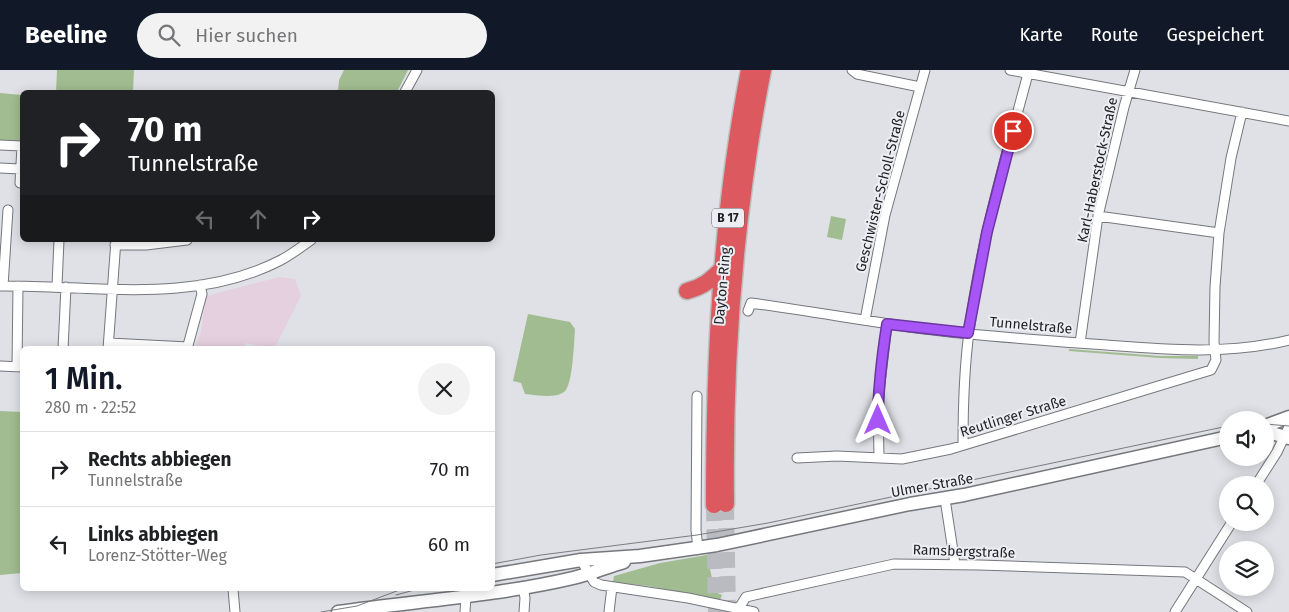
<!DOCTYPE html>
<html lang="de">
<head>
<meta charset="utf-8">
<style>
	:root { --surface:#fff; --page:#f2f2f2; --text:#202124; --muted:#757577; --line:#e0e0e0; --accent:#111827 }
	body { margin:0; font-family:"Fira Sans",sans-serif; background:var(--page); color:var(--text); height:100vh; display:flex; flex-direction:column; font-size:19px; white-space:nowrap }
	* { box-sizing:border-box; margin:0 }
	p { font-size:16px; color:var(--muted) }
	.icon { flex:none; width:28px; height:28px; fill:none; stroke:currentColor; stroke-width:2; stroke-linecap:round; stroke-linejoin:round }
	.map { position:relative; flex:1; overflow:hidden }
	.side { position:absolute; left:20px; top:276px; width:475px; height:245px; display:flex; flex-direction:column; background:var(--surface); border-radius:8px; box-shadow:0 2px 12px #0003 }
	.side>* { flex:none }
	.guide { position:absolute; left:20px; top:20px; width:475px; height:152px; border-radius:8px; box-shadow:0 2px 12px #0003; background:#202124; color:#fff; overflow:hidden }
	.controls { position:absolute; left:1219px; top:341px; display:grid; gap:10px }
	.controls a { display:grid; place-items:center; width:55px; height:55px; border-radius:50%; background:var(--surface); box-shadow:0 2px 12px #0003; font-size:25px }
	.pin { position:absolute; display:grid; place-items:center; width:42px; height:42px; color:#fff; margin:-21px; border:2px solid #fff; border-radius:50%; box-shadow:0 1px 5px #0007 }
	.me { position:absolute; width:55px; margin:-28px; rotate:0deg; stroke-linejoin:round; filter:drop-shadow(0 0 4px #0008) }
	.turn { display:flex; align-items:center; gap:18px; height:105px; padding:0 25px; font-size:22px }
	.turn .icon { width:65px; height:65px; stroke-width:2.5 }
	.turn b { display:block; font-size:35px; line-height:42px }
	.lanes { display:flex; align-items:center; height:48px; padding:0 25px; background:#0003; justify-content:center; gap:25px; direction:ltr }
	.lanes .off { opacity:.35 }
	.round { display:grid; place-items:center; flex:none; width:52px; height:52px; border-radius:26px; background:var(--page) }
	.headline { display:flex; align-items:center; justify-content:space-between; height:85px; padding:0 25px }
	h1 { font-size:30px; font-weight:600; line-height:38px; color:var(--accent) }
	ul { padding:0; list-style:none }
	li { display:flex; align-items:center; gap:15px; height:75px; padding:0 25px; border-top:1px solid var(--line) }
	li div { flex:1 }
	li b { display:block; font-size:19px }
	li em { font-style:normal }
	header { display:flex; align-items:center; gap:30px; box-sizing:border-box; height:70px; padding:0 25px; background:var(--accent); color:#fff }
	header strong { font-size:24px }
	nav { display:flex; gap:28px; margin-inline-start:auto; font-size:18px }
	.search { width:350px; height:45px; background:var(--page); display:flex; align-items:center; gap:12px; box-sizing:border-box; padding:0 18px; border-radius:28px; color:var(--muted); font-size:19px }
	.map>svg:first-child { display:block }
	.education { fill:#e5d0df }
	.green { fill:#a1bc90 }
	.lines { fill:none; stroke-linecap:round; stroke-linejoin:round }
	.highway-tunnel { stroke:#b9bbc0; stroke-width:16; stroke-dasharray:16 8; stroke-linecap:butt }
	.street-casing { stroke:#75777d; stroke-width:11 }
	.secondary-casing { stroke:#75777d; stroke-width:15 }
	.highway-casing { stroke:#bcbdbd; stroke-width:19 }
	.street { stroke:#fff; stroke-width:9 }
	.secondary { stroke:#fff; stroke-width:12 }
	.highway { stroke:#dd5960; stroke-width:16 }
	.tram { stroke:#7a7c80; stroke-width:1 }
	.route-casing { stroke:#6d37a1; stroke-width:12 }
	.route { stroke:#a855f7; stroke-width:9 }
	.labels { text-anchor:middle; stroke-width:4; stroke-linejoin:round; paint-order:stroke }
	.shield { fill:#eceef4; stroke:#5e5f62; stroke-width:1 }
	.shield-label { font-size:12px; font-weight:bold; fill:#212224 }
	.street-label { font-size:14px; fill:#212224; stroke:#eceef4 }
</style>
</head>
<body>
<header>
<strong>Beeline</strong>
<div class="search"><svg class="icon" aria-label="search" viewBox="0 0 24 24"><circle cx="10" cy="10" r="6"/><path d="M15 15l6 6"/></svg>Hier suchen</div>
<nav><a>Karte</a><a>Route</a><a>Gespeichert</a></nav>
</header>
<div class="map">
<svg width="1289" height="542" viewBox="0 0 1289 542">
	<rect width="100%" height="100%" fill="#dfe1e7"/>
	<path class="education" d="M279,207l16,2 6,17 -27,53 -28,-6 -2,6h-49l6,-18 5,-35z"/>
	<path class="green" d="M57,0h77l-1,22h-77z
		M344,0h64l-11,22h-59l1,-12z
		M0,23l22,2v47l-22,-1z
		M831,146l15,3 -4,21 -15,-3z
		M528,244l42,8 5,7c-1,12 -2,57 -11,63 -10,7 -28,3 -39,2l-4,-11 -8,-2z
		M1069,279l91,7h38v3l-38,-1 -91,-7z
		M0,341l22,1v161l-22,2z
		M707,485l8,37 7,3 -2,5 -72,-14 -35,-4 1,-6 46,-13z"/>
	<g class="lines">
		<path class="highway-tunnel" d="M726,434l2,108
			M714,435l2,107"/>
		<defs>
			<path id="street" d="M852,0l5,4 63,13
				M1010,0l279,51
				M405,22l12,-22
				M0,75l22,1
				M22,76l-2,37h2
				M0,98l20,1
				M1098,146l121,17
				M115,175h31l41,-5
				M0,216c93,-1 193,19 279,-25 12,-6 22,-14 32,-21
				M3,216l5,-76
				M57,216l2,-46
				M748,241l3,-8c58,8 115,18 173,26 56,7 113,11 169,15 66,5 132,12 196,-4
				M865,250l20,-105 40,-145
				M109,273l79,4
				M1080,273l18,-127 26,-109 11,-37
				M63,279l3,-62
				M108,279l8,-109
				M187,279l15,-55 -2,-9
				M0,296l22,1
				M17,296l1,-80
				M697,326l-1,134 2,19
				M963,375c0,-38 1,-75 6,-113 11,-89 37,-176 60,-262
				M879,387l-1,-56 9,-77
				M797,388l40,-2 65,3 49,-10 260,-79 5,-10 -2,-18 1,-55 4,-54 12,-75 11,-46
				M1256,415l21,-33 12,-25
				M945,429l10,65
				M581,490l13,22 7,3 87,13 66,14
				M523,517l2,11 -1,14
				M233,519l2,23
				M739,538l7,-11 148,-33 85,1 206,7 62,40
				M465,542l1,-16 -1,-7
				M609,542l3,-25
				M1175,542l57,-90"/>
			<path id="secondary" d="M1265,356l24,-9
				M1265,361l24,7
				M492,505l89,-15 59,-4 77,-11 193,-41 54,-9 264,-58
				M338,542c78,-11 158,-16 235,-34 17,-4 34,-11 51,-16"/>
			<path id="highway" d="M687,221c16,-4 24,-11 36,-23
				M726,434c-2,-144 9,-292 37,-434
				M714,435c0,-146 7,-292 35,-435"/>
		</defs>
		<use href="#street" class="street-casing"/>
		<use href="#secondary" class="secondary-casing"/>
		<use href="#highway" class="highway-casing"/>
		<use href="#street" class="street"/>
		<use href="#secondary" class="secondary"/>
		<use href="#highway" class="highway"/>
		<path class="tram" d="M1265,354l24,2
			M492,494l49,-9 156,-20 71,-12 460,-97
			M396,525l22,-6
			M321,542l36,-6 45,-17"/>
	</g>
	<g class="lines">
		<defs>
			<path id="route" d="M878,350c0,-32 4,-64 9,-96l81,9 19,-101 26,-101"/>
		</defs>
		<use href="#route" class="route-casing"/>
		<use href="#route" class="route"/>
	</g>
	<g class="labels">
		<rect class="shield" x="712" y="138.5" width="32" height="19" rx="4"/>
		<g class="shield-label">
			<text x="728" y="152">B 17</text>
		</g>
		<g class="street-label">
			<text transform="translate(1097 100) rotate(-78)" y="5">Karl-Haberstock-Straße</text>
			<text transform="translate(880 121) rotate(-76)" y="5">Geschwister-Scholl-Straße</text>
			<text transform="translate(722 216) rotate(-85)" y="5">Dayton-Ring</text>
			<text transform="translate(1031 255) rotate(5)" y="5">Tunnelstraße</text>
			<text transform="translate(1013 346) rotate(-17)" y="5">Reutlinger Straße</text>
			<text transform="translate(932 415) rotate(-10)" y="5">Ulmer Straße</text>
			<text transform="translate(964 481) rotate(2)" y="5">Ramsbergstraße</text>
		</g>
	</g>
</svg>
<div class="controls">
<a><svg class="icon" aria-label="sound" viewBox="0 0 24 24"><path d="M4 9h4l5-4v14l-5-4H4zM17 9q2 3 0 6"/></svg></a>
<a><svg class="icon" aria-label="search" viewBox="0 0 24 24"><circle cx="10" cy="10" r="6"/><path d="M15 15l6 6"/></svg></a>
<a><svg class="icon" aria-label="layers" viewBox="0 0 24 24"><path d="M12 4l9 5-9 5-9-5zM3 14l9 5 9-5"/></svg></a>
</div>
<div class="pin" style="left:1013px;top:61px;background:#d93025"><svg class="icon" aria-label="arrive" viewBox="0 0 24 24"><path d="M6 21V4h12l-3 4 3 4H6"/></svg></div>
<svg class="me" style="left:878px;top:350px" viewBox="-20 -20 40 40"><path d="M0-17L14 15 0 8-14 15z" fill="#a855f7" stroke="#fff" stroke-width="4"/></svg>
<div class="guide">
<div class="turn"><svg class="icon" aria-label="right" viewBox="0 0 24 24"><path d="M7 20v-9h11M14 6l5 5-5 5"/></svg><div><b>70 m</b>Tunnelstraße</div></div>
<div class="lanes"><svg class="icon off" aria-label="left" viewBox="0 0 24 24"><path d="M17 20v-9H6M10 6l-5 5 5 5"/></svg><svg class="icon off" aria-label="ahead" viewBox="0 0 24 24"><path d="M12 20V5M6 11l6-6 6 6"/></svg><svg class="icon" aria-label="right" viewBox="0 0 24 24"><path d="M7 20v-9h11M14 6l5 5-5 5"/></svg></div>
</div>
<section class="side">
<div class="headline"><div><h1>1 Min.</h1><p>280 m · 22:52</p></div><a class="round"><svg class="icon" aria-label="close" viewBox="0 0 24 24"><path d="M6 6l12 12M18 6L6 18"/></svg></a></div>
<ul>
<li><svg class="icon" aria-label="right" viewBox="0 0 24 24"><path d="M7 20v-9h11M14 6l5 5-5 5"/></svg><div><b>Rechts abbiegen</b><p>Tunnelstraße</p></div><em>70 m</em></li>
<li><svg class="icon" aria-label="left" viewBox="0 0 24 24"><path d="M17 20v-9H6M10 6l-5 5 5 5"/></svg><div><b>Links abbiegen</b><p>Lorenz-Stötter-Weg</p></div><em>60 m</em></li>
</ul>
</section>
</div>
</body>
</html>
